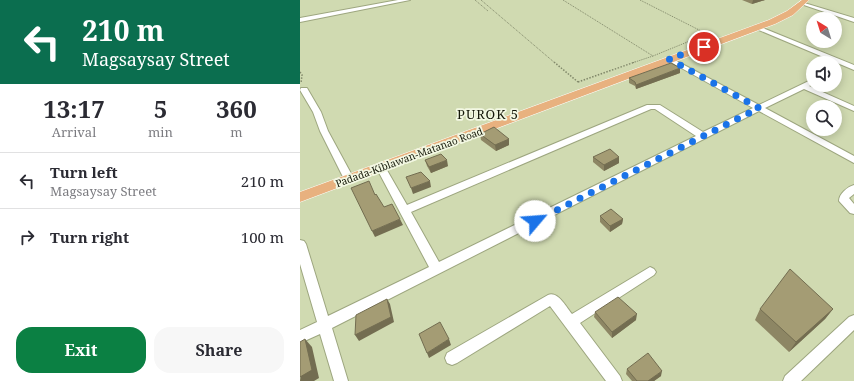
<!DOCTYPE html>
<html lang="en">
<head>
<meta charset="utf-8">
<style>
	:root { --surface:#fff; --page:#f7f7f7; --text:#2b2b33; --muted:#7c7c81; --line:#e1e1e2; --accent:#0b8043 }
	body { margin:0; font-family:"Noto Serif",serif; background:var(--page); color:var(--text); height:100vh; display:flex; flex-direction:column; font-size:15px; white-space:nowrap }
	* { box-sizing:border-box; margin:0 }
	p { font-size:13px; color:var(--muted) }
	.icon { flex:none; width:22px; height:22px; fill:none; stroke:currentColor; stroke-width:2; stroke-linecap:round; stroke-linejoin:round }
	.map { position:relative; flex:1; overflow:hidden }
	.panel { display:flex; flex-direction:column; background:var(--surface); width:300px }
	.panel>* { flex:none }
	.guide { background:#0b6e4f; color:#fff; overflow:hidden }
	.needle { width:26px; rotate:322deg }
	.buttons { position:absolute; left:506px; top:12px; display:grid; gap:8px }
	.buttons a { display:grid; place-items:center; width:36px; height:36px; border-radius:50%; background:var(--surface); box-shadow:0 2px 10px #0003; font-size:20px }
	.pin { position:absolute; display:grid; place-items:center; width:34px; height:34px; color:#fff; margin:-17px; border:2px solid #fff; border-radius:50%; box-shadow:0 1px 4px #0007 }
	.me { position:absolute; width:44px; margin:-22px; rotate:63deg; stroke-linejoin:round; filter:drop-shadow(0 0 3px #0008) }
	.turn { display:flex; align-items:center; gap:14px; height:84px; padding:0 16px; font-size:18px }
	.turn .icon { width:52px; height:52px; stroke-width:2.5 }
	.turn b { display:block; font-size:28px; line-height:34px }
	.eta { display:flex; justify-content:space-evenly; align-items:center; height:68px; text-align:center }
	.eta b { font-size:24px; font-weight:700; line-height:28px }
	.button { display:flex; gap:8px; margin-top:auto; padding:8px 16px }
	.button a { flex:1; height:46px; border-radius:16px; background:var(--accent); color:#fff; font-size:16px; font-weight:700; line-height:46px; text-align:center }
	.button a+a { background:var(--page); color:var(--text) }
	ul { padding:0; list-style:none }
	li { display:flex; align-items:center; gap:12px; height:56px; padding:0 16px; border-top:1px solid var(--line) }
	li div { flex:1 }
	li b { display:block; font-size:15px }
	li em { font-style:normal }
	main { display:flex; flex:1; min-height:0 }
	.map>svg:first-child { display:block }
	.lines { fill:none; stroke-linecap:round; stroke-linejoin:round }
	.minor-casing { stroke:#9da67f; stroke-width:2 }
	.major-casing { stroke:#fff; stroke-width:1 }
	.path-far1 { stroke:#81886a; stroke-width:1; stroke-dasharray:1 1; stroke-linecap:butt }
	.path { stroke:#81886a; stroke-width:1.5; stroke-dasharray:1.5 1.5; stroke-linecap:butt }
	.minor { fill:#fff; fill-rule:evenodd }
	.major { fill:#e8b17f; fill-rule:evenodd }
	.wall { fill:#8d8664 }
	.shaded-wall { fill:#736d51 }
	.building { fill:#a49c74; stroke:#736d51 }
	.route { stroke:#1a73e8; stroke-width:7; stroke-dasharray:0 12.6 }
	.labels { text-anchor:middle; stroke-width:3.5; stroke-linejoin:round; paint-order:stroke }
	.far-street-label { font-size:10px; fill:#141708; stroke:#f3f8e3 }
	.neighbourhood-label { font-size:13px; letter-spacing:1px; fill:#141708; stroke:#f3f8e3 }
</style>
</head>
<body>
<main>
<section class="panel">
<div class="guide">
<div class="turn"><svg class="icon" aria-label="left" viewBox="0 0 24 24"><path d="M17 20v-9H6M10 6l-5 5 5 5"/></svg><div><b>210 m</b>Magsaysay Street</div></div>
</div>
<div class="eta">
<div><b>13:17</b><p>Arrival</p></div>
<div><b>5</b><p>min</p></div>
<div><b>360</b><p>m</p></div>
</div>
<ul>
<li><svg class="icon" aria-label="left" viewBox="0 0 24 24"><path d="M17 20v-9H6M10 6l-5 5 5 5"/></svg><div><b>Turn left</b><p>Magsaysay Street</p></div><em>210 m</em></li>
<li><svg class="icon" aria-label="right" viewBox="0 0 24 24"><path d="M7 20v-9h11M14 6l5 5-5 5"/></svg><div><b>Turn right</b></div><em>100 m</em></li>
</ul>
<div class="button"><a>Exit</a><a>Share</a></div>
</section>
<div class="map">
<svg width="554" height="381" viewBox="0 0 554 381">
	<rect width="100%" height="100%" fill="#d0dab1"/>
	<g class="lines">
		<defs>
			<path id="minor" d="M98,0h12l-110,22v-4z
				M501,2l53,16v4l-53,-18z
				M454,26h4l96,39v5l-100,-42z
				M369,57l90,48 54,-26v5l-4,2 45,20v5l-50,-22 -39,19 89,48v7l-95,-52 -427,217 16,53h-14l-14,-47 -20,9v-13l17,-8 -17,-58v-24l4,1 2,3 22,72 101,-49 -53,-100 2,-2h6l23,40 240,-100h13l43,27 50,-24 -86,-48v-2zM351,109h4l41,27 -257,126 -28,-50z
				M1,88h6l14,24 7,19 26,48 -2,2 -3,1 -5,-3 -24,-48 -7,-19 -13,-22z
				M554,185v9l-5,4 5,6v10l-4,-1 -11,-12c0,-7 8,-14 15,-16z
				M350,267l4,2 2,3 -2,3 -74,48 40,53 2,5h-16l-56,-75 -93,57 -5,2 -5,-2 -2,-5 2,-5 101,-58c10,-4 18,12 24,19z
				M554,315v15l-53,51h-18l2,-5 64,-59z"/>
			<path id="major" d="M502,0h7l-16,15 -18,9 -475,178v-10l469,-172 18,-9z"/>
		</defs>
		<use href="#minor" class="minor-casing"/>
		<use href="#major" class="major-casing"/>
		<path class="path-far1" d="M175,0l13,11
			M181,0l74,63
			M263,0l90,56 -21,7
			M340,0l67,34 -54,22"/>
		<path class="path" d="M254,62l24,20
			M0,72l2,3 -1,8
			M278,82l57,-20"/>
		<use href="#minor" class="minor"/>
		<use href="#major" class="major"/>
	</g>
	<path class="wall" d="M442,0h23l-13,4z
		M380,73l-44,16 -1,-3 -6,-3v-5z
		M180,134l29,5v6l-13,6 -15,-11z
		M293,157h26v6l-15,8 -11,-9z
		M125,160l23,6 -17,7 -4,-7z
		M300,216l23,3 -1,5 -12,8 -10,-10z
		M460,309h73l-8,10 -36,33 -34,-32z
		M295,312l41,8 -24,18 -18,-21z
		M327,369l34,7 -7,5h-22l-6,-7z"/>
	<path class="shaded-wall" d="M453,0h12l-13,4z
		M380,68v5l-44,16v-4z
		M209,139v6l-13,6 -1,-6z
		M319,157v6l-15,8v-6z
		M147,160l1,6 -17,7 -2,-6z
		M130,181l1,6 -18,7 -2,-6z
		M100,219l3,6 -28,12 -3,-6z
		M323,219l-1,5 -12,8v-6z
		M87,299l3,5 4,18 -35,19 -4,-6z
		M533,309l-8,10 -36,33 7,-10z
		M337,314l-1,6 -24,18v-6z
		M5,339l7,8 7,31 -5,3h-14z
		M149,339l2,6 -22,13 -2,-5z
		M362,371l-1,5 -7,5h-6z"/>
	<path class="building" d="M371,63l9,5 -44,17 -1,-3 -6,-4z
		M194,127l15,12 -14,6 -15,-11z
		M310,149l9,8 -15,8 -11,-8z
		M141,154l6,6 -18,7 -4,-7z
		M121,172l9,9 -19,7 -5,-11z
		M69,181l6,14 1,-1 8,13 8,-3 8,15 -28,12 -21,-43z
		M311,209l12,10 -13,7 -10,-10z
		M490,269l43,40 -37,33 -36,-33z
		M318,297l19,17 -25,18 -17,-20z
		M87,299l4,18 -36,18 1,-20z
		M140,322l9,17 -22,14 -8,-19z
		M5,339l7,31 -12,7v-35z
		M348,353l14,18 -14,10h-11l-10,-12z"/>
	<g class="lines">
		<path class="route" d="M235,221l224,-113 -90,-49 35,-12"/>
	</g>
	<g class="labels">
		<g class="far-street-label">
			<text transform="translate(109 157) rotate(-20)" y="4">Padada-Kiblawan-Matanao Road</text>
		</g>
		<g class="neighbourhood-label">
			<text x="188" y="119">PUROK 5</text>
		</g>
	</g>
</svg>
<div class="buttons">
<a><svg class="needle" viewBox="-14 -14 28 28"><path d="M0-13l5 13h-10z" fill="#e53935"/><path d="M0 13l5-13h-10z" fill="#7c7c81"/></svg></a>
<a><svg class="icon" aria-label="sound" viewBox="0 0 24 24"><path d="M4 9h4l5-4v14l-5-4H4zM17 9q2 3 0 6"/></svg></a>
<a><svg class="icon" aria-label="search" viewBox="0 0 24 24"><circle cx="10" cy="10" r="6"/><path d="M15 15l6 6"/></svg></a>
</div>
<div class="pin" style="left:404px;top:47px;background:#d93025"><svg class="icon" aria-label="arrive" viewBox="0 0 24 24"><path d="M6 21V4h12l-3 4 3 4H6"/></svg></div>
<svg class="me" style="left:235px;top:221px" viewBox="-20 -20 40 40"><circle r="19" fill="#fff"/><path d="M0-13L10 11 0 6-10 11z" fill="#1a73e8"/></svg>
</div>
</main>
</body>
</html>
